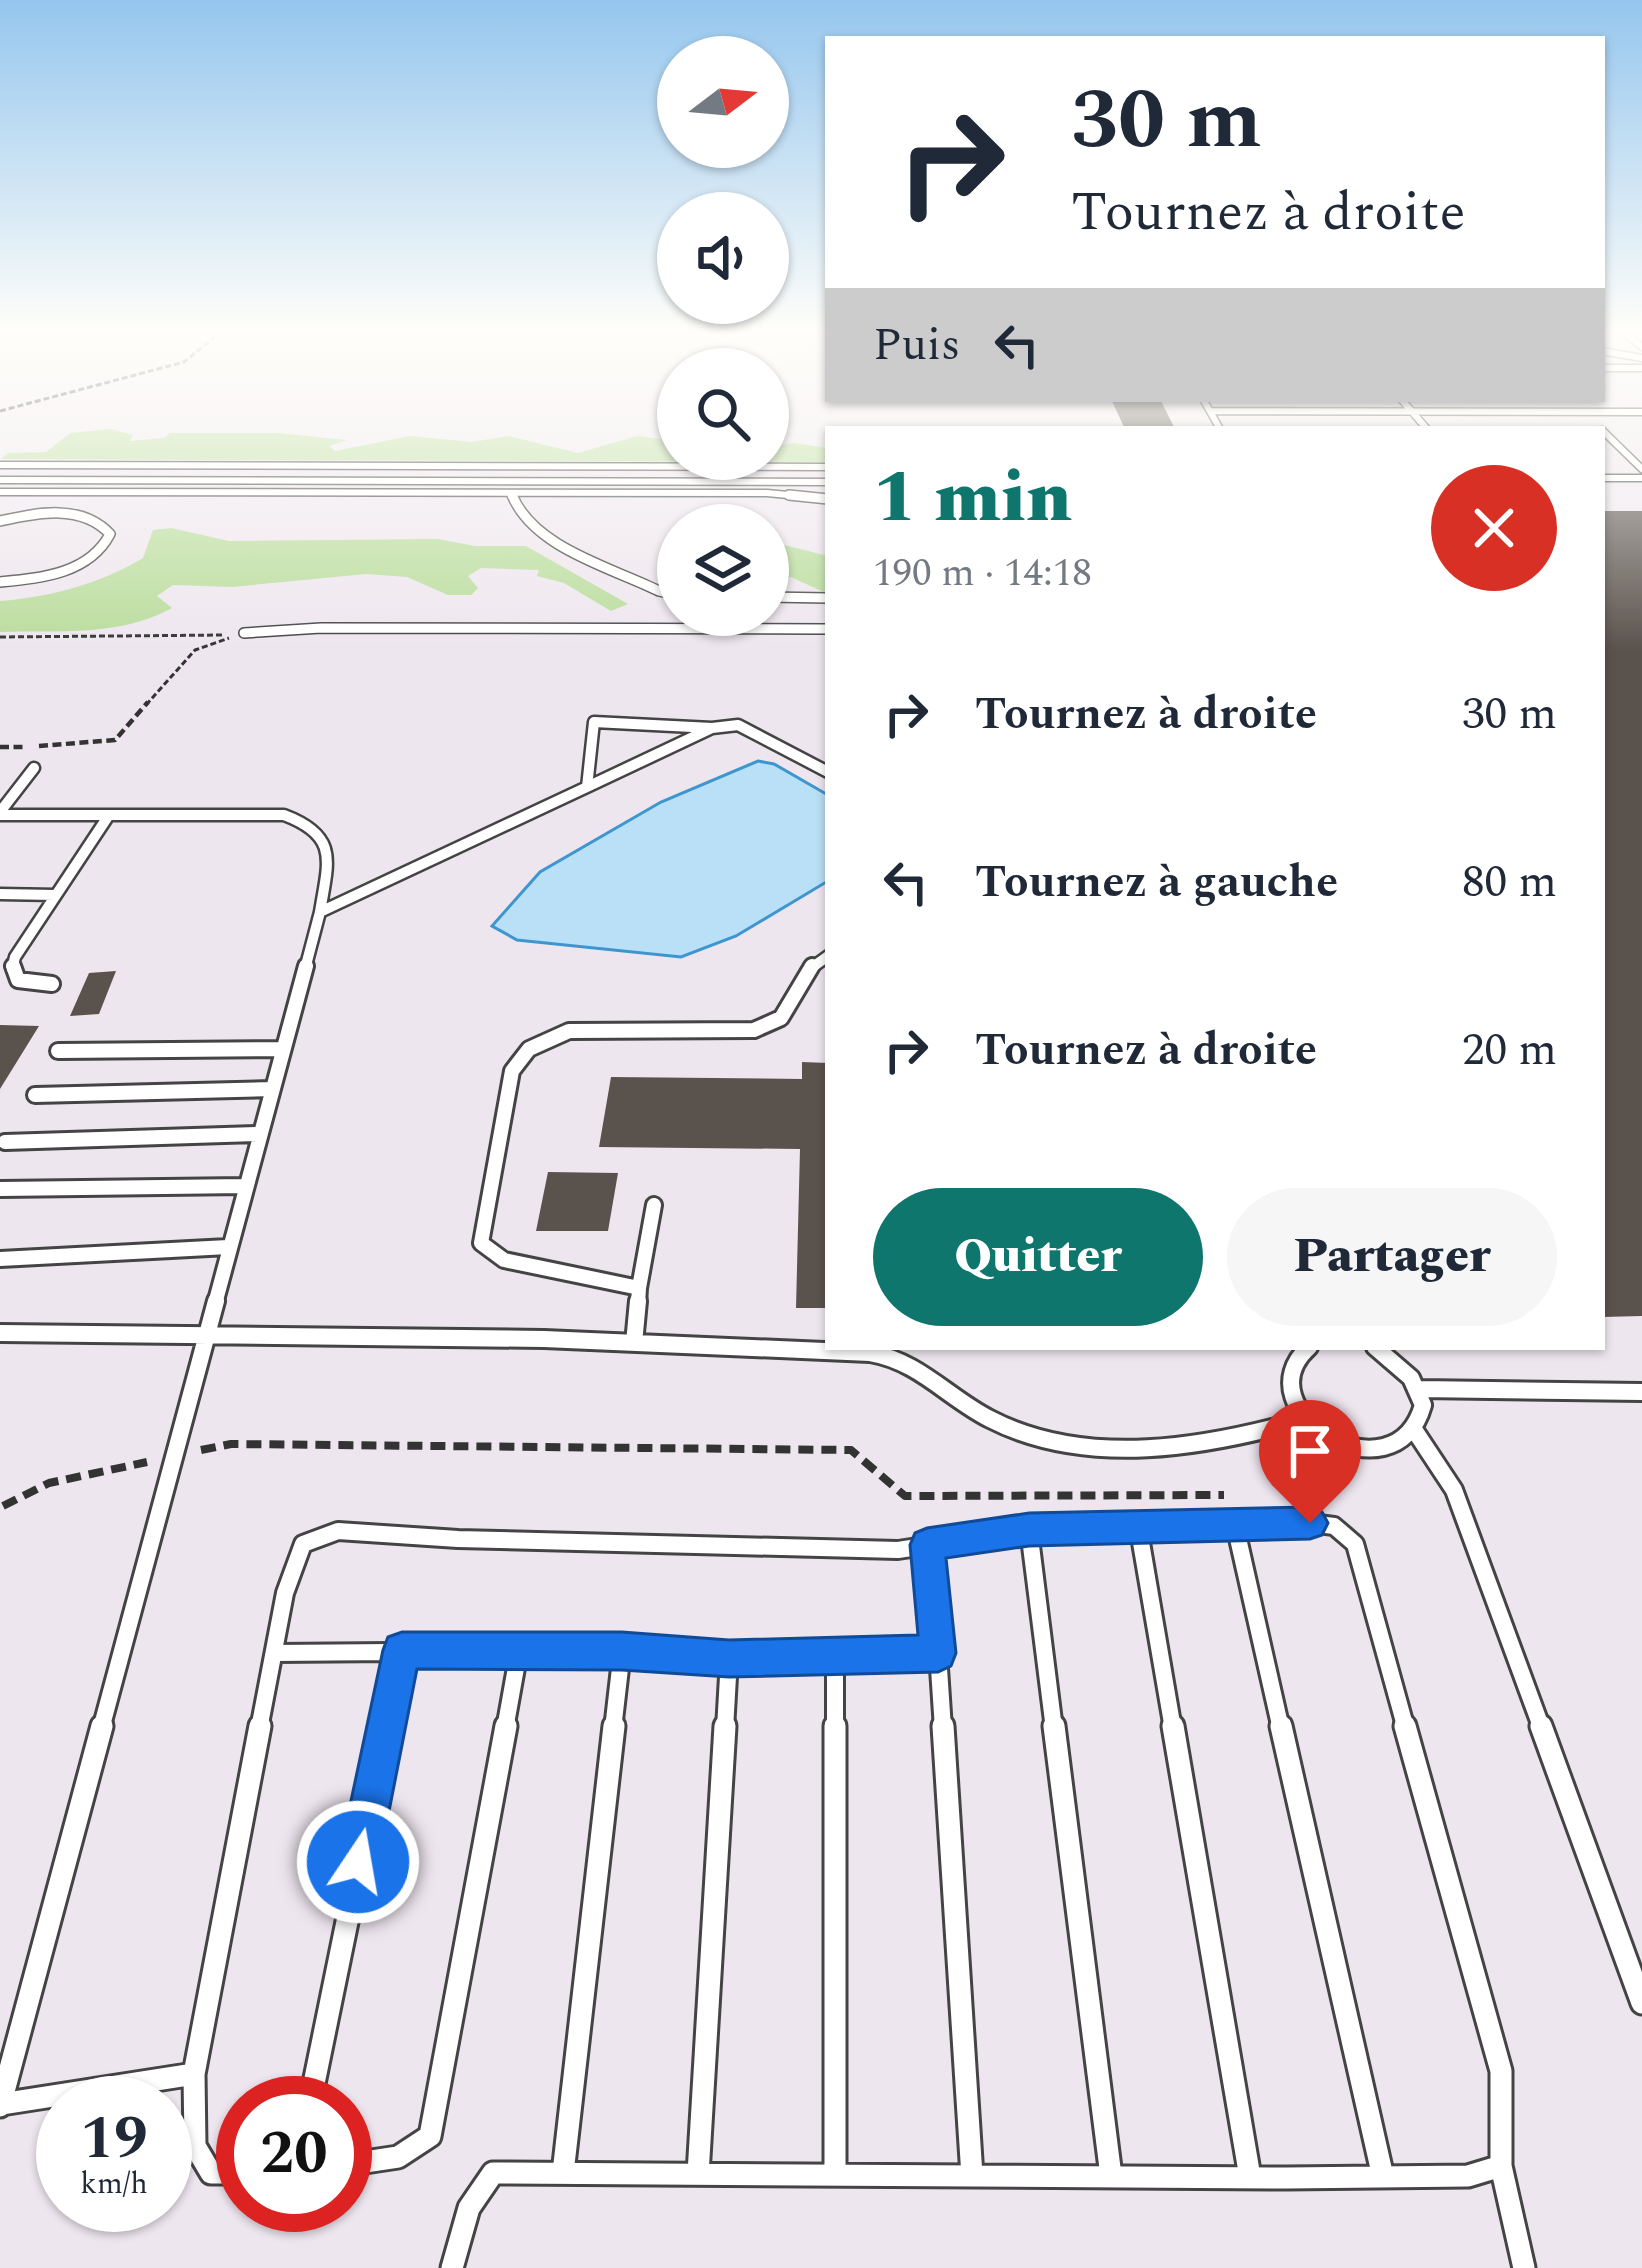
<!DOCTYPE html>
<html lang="fr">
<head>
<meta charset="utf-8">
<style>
	:root { --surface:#fff; --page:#f6f6f7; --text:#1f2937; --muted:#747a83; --accent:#0f766e }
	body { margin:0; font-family:Spectral,serif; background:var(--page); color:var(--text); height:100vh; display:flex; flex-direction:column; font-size:45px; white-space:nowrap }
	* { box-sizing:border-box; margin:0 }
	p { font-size:39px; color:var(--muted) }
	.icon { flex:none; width:66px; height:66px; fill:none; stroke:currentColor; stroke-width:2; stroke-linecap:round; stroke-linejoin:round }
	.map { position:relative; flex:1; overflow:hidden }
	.sheet { position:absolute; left:825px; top:426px; width:780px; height:924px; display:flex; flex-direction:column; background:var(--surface); border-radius:0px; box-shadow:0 3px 9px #0004 }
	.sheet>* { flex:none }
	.top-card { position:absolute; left:825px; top:36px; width:780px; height:366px; border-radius:0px; box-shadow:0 3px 9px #0004; background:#fff; color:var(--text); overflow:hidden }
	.needle { width:78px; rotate:74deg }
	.controls { position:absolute; left:657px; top:36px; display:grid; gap:24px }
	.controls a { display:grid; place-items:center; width:132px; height:132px; border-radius:50%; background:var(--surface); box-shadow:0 3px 9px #0004; font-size:60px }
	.speed { position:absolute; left:36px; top:2076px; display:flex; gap:24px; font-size:60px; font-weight:700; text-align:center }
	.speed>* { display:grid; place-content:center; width:156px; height:156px; border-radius:50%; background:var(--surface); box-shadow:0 3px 9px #0004; line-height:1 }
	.speed small { font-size:30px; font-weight:400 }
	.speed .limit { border:18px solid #d22; background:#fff; color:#111 }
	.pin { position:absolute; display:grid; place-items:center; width:102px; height:102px; color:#fff; margin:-123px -51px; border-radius:50% 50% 50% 0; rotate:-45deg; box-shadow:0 0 12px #0007 }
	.pin .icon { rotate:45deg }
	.me { position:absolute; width:132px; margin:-66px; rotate:12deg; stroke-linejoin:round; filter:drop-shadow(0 0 9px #0008) }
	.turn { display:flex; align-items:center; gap:42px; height:252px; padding:0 48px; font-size:54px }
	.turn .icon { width:156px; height:156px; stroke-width:2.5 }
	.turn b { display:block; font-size:84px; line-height:102px }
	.then { display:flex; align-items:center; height:114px; padding:0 48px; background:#0003; gap:24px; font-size:45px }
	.round { display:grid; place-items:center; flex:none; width:126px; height:126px; border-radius:63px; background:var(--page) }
	.overview { display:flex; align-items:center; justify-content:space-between; height:204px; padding:0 48px }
	h1 { font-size:72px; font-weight:800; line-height:90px; color:var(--accent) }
	.action { display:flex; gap:24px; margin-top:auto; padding:24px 48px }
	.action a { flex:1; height:138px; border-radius:72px; background:var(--accent); color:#fff; font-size:48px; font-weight:800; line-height:138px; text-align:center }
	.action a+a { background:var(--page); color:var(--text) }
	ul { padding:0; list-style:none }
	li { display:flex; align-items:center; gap:36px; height:168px; padding:0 48px }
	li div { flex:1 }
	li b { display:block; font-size:45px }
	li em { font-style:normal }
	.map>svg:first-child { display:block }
	.industrial { fill:#eee6ef; fill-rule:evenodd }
	.forest { fill:#b9dc9c }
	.water { fill:#b9e0f7; stroke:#3f96cf; stroke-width:3 }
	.building { fill:#5a524d }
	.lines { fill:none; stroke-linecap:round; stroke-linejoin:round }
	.lane-far5-casing { stroke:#444; stroke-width:9 }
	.lane-far4-casing { stroke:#444; stroke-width:12 }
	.lane-far3-casing { stroke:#444; stroke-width:15 }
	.lane-far2-casing { stroke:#444; stroke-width:20 }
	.lane-far1-casing { stroke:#444; stroke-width:22 }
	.lane-casing { stroke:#444; stroke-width:27 }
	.path-far2 { stroke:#333; stroke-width:3; stroke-dasharray:6 3; stroke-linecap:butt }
	.path-far1 { stroke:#333; stroke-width:4.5; stroke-dasharray:9 4.5; stroke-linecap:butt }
	.path { stroke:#333; stroke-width:8; stroke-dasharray:15 8; stroke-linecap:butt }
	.lane-far5 { stroke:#fff; stroke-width:6 }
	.lane-far4 { stroke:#fff; stroke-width:9 }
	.lane-far3 { stroke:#fff; stroke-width:10 }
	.lane-far2 { stroke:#fff; stroke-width:14 }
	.lane-far1 { stroke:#fff; stroke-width:16 }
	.lane { stroke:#fff; stroke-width:21 }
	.route { fill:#1a73e8; stroke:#114b97; stroke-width:3 }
</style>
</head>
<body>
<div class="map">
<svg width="1642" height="2268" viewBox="0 0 1642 2268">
	<rect width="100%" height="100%" fill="#fffdf5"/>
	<path class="industrial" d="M0,333h828v66h774v-66h40v1935h-1642zM678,369h90v90h-90zM828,429h774v918h-774zM678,525h90v90h-90zM63,2103h102v102h-102zM243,2103h102v102h-102z"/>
	<path class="forest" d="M111,429l22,6 -3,6 34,-3 6,-5h107l70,7 -18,6 6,5 75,-15 62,6 37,-6 69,17 59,-17 41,5v18h90v-12l26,-4 34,5v14l-827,-3 7,-6 38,-1 24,-19z
		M171,528l58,13 209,-2 37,7h51l102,58 -17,7 -47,-28 -27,-7 2,-6 -58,-2 -13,8 10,12 -7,7h-23l-41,-18 -41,-3 -134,13 -59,-2 -16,11 15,12c-52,29 -114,22 -172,24v-31c51,-4 99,-17 143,-43l10,-28z
		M768,541l60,15v38l-37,-17 -23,3z"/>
	<path class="water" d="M758,761l16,3 54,31v86l-92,55 -55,21 -164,-17 -25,-14 48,-54 121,-70z"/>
	<path class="building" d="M1111,399h49l15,30h-50z
		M1602,511h40v805l-40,1z
		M116,971l-17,43 -29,2 19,-43z
		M0,1025l39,1 -39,63z
		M802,1062l26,1v245h-32l4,-159 -201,-2 12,-70 191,2z
		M548,1172l70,1 -10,58h-72z"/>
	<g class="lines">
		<defs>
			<path id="lane-far5" d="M1625,333l17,14
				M1602,351l40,7
				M1602,368h40
				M1203,399l17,30
				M1401,399l26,30
				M1210,411l432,1
				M1602,430l40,39
				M0,465l828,2
				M1602,478h40
				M0,480l828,2
				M0,492l767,1 52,5"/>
			<path id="lane-far4" d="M512,495c22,53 98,72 147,96l19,4
				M789,495l39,4
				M0,521c37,-8 81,-18 110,13 -21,40 -69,44 -110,48
				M768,597l60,1
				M244,633l77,-5 507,1"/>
			<path id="lane-far3" d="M594,722l118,6 -125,59z
				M712,728l26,-3 90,47
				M0,812l34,-44
				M0,815h284c56,21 44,47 36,97
				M0,894l55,1
				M12,969l3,-12 94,-142
				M305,969l15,-57 267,-125
				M810,969l18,-13"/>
			<path id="lane-far2" d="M13,966l5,14 34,4
				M58,1051l224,-2
				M35,1095l237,-6
				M5,1142l254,-8
				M0,1189l245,-3
				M0,1259l228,-12
				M639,1288l15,-83
				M215,1304l91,-338
				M638,1304l1,-16 -135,-28 -23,-17 31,-172 17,-22 40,-18 185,-1 27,-12 31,-52"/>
			<path id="lane-far1" d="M0,1333l544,6 326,14c49,8 78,45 120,66 97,50 217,28 316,0
				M634,1343l4,-42
				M1309,1347c-70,63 86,158 114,58l-12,-27 -36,-31
				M1420,1389l222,3
				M1415,1431l39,59 88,239
				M1138,1525l35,204
				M1235,1525l46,204
				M1029,1530l25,199
				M927,1545l11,108
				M519,1651h103
				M274,1653l245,-2 -14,78
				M835,1656v73
				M101,1729l115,-428
				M259,1729l26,-136 18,-49 35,-13 120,8 440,11 131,-20 281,-7 24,3 21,18 51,185
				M386,1729l16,-79
				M613,1729l9,-78 107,8
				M725,1729l4,-70 209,-6 5,76"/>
			<path id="lane" d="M835,1726v449
				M943,1726l29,450
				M1054,1726l57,450
				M1173,1726l77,451
				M1281,1726l102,451
				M1541,1726l101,277
				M194,2074l66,-348
				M310,2103l77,-377
				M1,2104l193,-30 1,72 16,27h32
				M0,2106l102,-380
				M345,2165l53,-8 32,-21 76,-410
				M1501,2166l23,102
				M563,2173l51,-447
				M698,2174l27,-448
				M452,2268l17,-60 24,-35 794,5 181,-2 33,-10v-95l-96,-345"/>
		</defs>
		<use href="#lane-far5" class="lane-far5-casing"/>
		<use href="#lane-far4" class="lane-far4-casing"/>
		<use href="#lane-far3" class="lane-far3-casing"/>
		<use href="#lane-far2" class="lane-far2-casing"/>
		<use href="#lane-far1" class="lane-far1-casing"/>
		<use href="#lane" class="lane-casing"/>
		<path class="path-far2" d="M0,411l184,-49 36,-29
			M0,637l224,-2
			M146,705l49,-55 34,-12"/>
		<path class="path-far1" d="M39,746l76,-6 33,-38
			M0,747h26"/>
		<path class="path" d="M201,1450l30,-6 620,6 54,46 319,-1
			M3,1506l46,-23 98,-21"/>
		<use href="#lane-far5" class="lane-far5"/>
		<use href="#lane-far4" class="lane-far4"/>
		<use href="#lane-far3" class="lane-far3"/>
		<use href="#lane-far2" class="lane-far2"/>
		<use href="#lane-far1" class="lane-far1"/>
		<use href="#lane" class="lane"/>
	</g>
	<linearGradient id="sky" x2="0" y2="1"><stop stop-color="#95c6ee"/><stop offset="0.51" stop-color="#fffefa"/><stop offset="1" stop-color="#fffefa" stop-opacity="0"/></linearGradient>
	<rect width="1642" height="651" fill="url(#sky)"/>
	<path class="route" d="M1310,1507l12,5 6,11 -6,12 -12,4 -281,7 -83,12 10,95 -5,13 -13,6 -209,5 -107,-7 -205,-1 -38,193 -6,14 -15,7 -14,-7 -6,-14 45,-212 5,-13 14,-5h220l107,8 189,-5 -8,-90 5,-12 12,-5 102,-15z"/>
</svg>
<div class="controls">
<a><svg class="needle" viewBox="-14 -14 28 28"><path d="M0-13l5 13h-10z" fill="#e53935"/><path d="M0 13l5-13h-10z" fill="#747a83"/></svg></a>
<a><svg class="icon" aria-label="sound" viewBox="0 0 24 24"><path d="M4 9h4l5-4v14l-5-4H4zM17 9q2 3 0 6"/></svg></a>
<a><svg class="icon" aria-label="search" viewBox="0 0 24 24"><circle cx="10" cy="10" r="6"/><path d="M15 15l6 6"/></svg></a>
<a><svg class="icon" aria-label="layers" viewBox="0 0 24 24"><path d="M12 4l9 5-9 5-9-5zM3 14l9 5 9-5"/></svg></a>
</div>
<div class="speed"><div>19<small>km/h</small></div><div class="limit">20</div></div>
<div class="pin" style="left:1310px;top:1523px;background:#d93025"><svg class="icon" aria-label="arrive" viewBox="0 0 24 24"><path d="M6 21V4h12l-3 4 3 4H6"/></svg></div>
<svg class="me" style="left:358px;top:1862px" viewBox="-20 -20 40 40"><circle r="17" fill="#1a73e8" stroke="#fff" stroke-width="3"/><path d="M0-11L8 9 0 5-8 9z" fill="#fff"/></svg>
<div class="top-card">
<div class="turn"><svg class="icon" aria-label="right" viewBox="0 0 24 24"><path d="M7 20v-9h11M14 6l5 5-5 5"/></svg><div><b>30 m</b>Tournez à droite</div></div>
<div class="then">Puis<svg class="icon" aria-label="left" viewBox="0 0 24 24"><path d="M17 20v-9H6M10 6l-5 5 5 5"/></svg></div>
</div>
<section class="sheet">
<div class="overview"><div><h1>1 min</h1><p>190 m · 14:18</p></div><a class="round" style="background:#d93025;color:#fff"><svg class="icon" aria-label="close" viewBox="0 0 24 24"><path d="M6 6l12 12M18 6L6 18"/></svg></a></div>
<ul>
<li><svg class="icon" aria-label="right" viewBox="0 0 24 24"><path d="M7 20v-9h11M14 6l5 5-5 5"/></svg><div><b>Tournez à droite</b></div><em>30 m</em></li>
<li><svg class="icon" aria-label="left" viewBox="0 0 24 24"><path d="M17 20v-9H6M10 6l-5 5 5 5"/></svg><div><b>Tournez à gauche</b></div><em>80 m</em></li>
<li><svg class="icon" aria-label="right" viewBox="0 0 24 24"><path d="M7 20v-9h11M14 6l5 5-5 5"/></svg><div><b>Tournez à droite</b></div><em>20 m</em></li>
</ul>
<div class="action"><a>Quitter</a><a>Partager</a></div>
</section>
</div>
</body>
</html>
